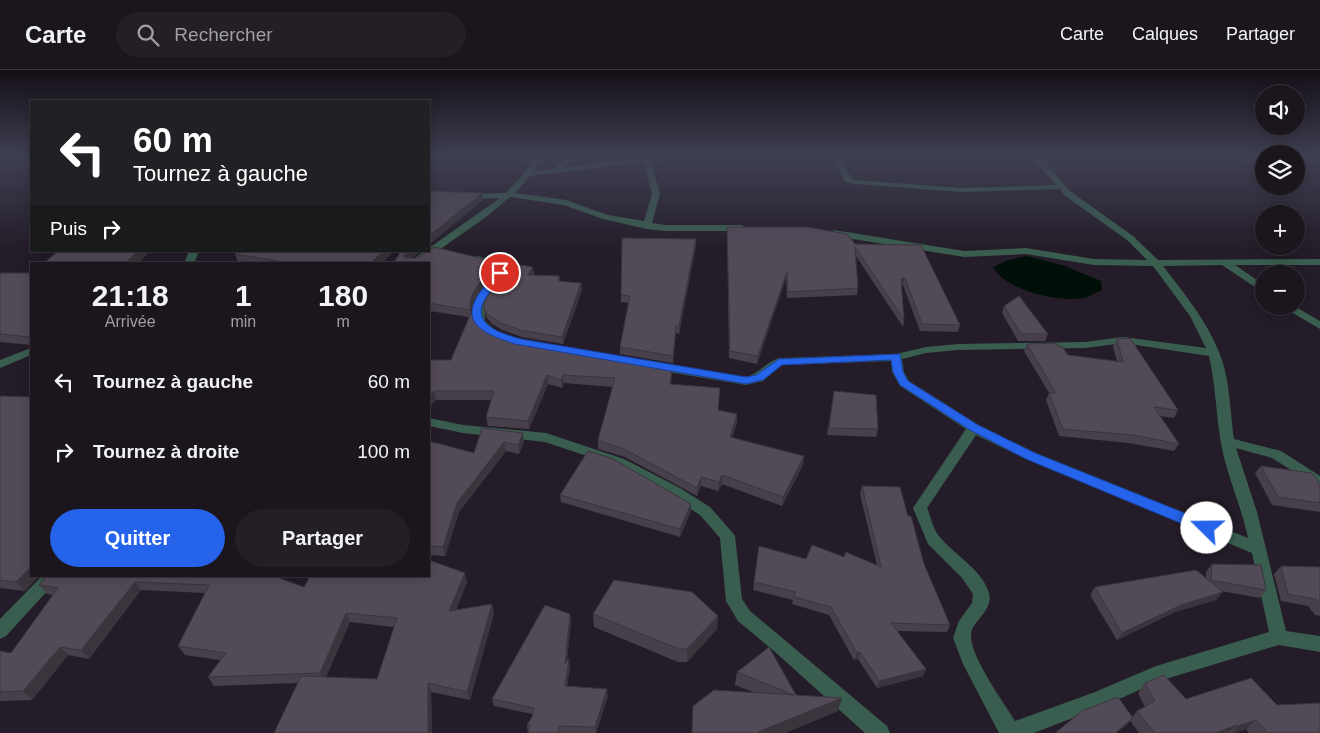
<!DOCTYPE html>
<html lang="fr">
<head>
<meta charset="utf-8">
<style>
	:root { --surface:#1b151e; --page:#241e27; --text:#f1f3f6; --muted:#a09fa4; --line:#39343c; --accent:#2563eb }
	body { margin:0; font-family:Arial,sans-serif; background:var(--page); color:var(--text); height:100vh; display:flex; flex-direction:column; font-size:19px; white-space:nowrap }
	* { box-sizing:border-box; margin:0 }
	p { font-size:16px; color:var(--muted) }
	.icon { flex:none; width:28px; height:28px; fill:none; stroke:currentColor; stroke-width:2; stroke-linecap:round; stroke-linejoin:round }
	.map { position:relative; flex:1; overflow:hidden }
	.drawer { position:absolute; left:30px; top:192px; width:400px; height:315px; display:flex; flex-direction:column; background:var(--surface); border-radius:0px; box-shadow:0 2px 12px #0003,0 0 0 1px var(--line) }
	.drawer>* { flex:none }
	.top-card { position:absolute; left:30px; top:30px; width:400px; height:152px; border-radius:0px; box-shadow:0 2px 12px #0003,0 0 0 1px var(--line); background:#202124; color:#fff; overflow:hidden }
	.controls { position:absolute; left:1255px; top:15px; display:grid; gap:10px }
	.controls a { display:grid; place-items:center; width:50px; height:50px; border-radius:50%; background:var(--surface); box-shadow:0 2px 12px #0003,0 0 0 1px var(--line); font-size:25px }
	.pin { position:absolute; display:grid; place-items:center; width:42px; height:42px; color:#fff; margin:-21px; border:2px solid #fff; border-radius:50%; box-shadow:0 1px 5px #0007 }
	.me { position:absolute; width:55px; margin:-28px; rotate:292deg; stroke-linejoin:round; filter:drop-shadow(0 0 4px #0008) }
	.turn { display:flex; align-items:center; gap:18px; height:105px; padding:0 20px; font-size:22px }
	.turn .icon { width:65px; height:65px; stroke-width:2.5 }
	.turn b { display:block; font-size:35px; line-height:42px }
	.then { display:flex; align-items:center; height:48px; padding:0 20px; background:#0003; gap:10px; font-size:19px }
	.eta { display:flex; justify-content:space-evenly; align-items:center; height:85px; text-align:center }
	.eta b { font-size:30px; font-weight:700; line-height:35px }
	.button { display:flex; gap:10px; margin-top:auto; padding:10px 20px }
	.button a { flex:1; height:58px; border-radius:30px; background:var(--accent); color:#fff; font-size:20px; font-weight:700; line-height:58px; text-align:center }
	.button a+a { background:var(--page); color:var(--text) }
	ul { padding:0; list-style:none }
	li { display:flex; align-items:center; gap:15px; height:70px; padding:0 20px }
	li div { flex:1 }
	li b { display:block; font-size:19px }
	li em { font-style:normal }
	header { display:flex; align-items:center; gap:30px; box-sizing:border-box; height:70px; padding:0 25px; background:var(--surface); border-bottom:1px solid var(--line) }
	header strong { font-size:24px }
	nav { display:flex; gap:28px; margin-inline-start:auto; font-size:18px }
	.search { width:350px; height:45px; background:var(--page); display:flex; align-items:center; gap:12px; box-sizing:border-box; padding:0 18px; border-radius:28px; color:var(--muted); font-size:19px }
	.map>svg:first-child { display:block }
	.water { fill:#000f08 }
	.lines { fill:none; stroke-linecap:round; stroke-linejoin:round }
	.minor { fill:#395e4f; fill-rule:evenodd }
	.wall { fill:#47404b; fill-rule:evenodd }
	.shaded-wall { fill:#3a343d }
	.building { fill:#534a57; stroke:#3a343d }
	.route { fill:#2563eb; stroke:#184099 }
</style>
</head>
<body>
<header>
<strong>Carte</strong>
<div class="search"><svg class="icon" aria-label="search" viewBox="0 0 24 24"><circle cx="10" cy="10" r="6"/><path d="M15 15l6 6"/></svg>Rechercher</div>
<nav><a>Carte</a><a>Calques</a><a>Partager</a></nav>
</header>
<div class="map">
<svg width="1320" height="663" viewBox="0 0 1320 663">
	<rect width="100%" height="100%" fill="#241c28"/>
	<path class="water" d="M1027,186l38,10 36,15 1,9c-5,2 -10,5 -14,7 -26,7 -82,-6 -95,-30l15,-7z"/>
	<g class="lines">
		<path class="minor" d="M533,87h8l-7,14 19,-2 13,-12h9l-13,11 84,-11h28l-4,2 -19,3 9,32 -8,29 13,2h77l4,3 -4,3h-77l-18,-2 -44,-10 -39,-14 -54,-8 -24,20 -67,47h-12l17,-13h5v-3l71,-50 -34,1 -4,-3 1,-2 43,-1 21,-23zM644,92l8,32 -8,27 -36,-6 -42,-15 -51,-7 15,-17z
			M832,87h8l11,21 4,2 107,8 94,-3 -24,-28h8l30,34 63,45 25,24 162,-1v6h-85l29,20v8l-42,-28 -59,1c21,27 43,54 56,86 11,26 11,59 15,87l47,12 39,25v12l-48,-30 -36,-10 21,64 29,119 34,5v16l-41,-7 -120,36 -53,24 -72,28h-35l-36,-69 -10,-26 6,-17 13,-18 1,-9 -11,-16 -34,-34 -15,-36 53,-79 -66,-43 -8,-14 -1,-11 -109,4 -19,16 -17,4 -89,-15 -6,-4 6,-4 89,15c13,-3 20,-15 33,-19l117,-4 30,-7 32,-3 127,-2 38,-5 83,11 -16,-32 -37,-50 -59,-1 -68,-11 -62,3 -130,-21 -5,-3 5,-3 130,21 62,-3 68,11 53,1 -20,-20 -63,-45 -4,-6 -98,3 -107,-8 -10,-2zM1123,273l86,13c7,30 7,62 13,92 6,31 20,60 26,90l-212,-85 -57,-28 -70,-44 -5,-9 -2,-13 24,-6 32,-3 127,-2zM976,365l50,24 226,94 17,79 -113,34 -61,26 -80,29c-10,-17 -51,-72 -43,-91 5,-12 21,-21 17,-37 -7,-24 -35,-38 -50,-57 -6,-7 -8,-19 -12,-28z
			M189,181h10l-5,13h-10z
			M478,186l24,7 5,6 -23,35 1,17 14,12 -6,3c-7,-1 -12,-5 -16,-11 -15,-21 12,-38 20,-56l-22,-8 -2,-2z
			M1281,236h13l26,15v8z
			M31,278v7l-31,13v-8z
			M429,348l34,7 83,8 78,26 56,29 30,19 22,25 3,4 7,63 8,12 137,115 3,7h-25l-91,-82 -36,-30 -12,-20 -6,-63 -20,-23 -30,-19 -56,-31 -69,-23 -82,-9 -34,-7z
			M42,506h19l-55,60 -6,3v-20z"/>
	</g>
	<path class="wall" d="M727,157l128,17 66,1 39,80 -2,7 -38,-1 -17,-46 -2,1 3,34 -1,7 -47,-71 2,32 -1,7 -70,3 -1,-20 -29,86 -28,-6z
		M696,175l-17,89 -3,-1 -3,30 -53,-9v-7l8,-44 -7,-1v-7z
		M238,181h157l-15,13h-131l-11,-2 -3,-8z
		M401,181h20l-9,7 81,3 1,10 -20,30 -3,10v2l4,7 16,10 26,8 42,8v4l113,24 -1,10 47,26 19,13 -5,14 71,28 -21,41 -60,-22 -4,7 -17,-5 -4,10 -72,-39 -27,-8v-9l15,-53 -49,-4 -2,5 -14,-4 -19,45 -41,-3 -2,-9 6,-17h-56l-7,8v-48h22l18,-43 -40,-6v1v-48h-36z
		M0,203h31v72l-31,-3z
		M534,204l-1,1 26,1 1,5 21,2 1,7 -19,54 -41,-7 -20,-7 -11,-7 -5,-6 -2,-7z
		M1004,236l44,28 -3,7h-27l-16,-28z
		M1117,269l61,71 -4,8 -14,-2 19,28 -5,7 -46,-8 -69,-7 -13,-36 3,-7 -25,-42 3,-7 31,2 10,9 49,7 -4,-16z
		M834,321l44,38 -2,8 -49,-2z
		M0,326l31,180h8l-14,15 -25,-3z
		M482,358l42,14 -5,12 -13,-3 -47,61 -14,44 -16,-1v-114l45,12z
		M1261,396l59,18v28l-48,-7 -17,-32z
		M862,416l46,30 16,48 26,61 -3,7 -50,-1 29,38 -3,7 -46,12 -19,-29 -4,1 -25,-45 -37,-11 1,-4 -40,-10 6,-44 47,13 38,-2 33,8 -17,-71z
		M560,425l131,9v7l-11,26 -119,-35z
		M1212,494l54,26 -6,8 -39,-7 -5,9 -41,12 -58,28 -27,-45 5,-8 111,-9v-6z
		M1281,496l39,1v49l-5,-1 -7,-9 -27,-5 -7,-27z
		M47,506l257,11 163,-5 -11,28 38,3 -24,87 -39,-8 1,41h-158l24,-50 -84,3 -6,-9 12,-17 -35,-5 -7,-9 27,-53 -64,-3 -52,69 -21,-4 -36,45 -32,1v-50l11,2 42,-58 -6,-1 -8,-9zM350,552l44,5 -17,52 -51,-2z
		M570,544l1,7 -4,40 3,5 -3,21 41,9 -12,37h-68l-1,-8 5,-8v-3l-38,-8 -2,-7z
		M593,544l125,2 -1,13 -30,33h-9l-84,-35z
		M737,602l59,23 42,16 -53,22h-93l1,-27 60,-14 -18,-7z
		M1145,613l41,16 91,6 43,28h-71l-3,-4 -11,4h-96l-9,-12 -13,12h-62l77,-16 5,-6 8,-4 -7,-14z"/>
	<path class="shaded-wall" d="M482,123l1,7 -54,45v-9z
		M696,169v6l-17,89v-8z
		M138,181h12l-12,13h-13z
		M384,181h11l-15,13h-11z
		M409,181h12l-16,13 -2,-8z
		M493,191l1,10 -20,30 -3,10 1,7 -2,-15 3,-10z
		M533,197l1,7 -6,8v-7z
		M787,202l-1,6 -29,86 1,-8z
		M905,208l-2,7 -4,1 2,-7z
		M581,213l1,7 -19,54 -1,-7z
		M547,305l1,9 -19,45 -1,-8z
		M563,305l1,8 -2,5 -1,-8z
		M434,321l2,9 -7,8v-11z
		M737,344v9l-8,23 1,-9z
		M523,363l1,9 -5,12 -1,-9z
		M504,372l2,9 -47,61 -14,44 -2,-9 14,-44z
		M804,386l-1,9 -21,41 1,-9z
		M722,405v9l-4,7 1,-9z
		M701,407v9l-4,10v-8z
		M691,434v7l-11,26v-8z
		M31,497v9h8l-14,15 -9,-9z
		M465,503l2,9 -15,38 -3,-9z
		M135,512l6,8 -52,69 -8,-9z
		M1223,522l-7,8 -41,12 -58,28 5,-7 59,-28z
		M492,534l2,9 -24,87 -3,-8z
		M346,543l4,9 -26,60 -4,-9z
		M570,544l1,7 -5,51 -1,-8z
		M718,546l-1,13 -30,33v-13z
		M60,577l8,8 -36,45 -9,-9z
		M860,582l-2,7 -4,1 3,-7z
		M569,588l1,8 -4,28 -1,-8z
		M926,599l-3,7 -46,12 2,-7z
		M428,613l3,9 1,41h-4z
		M607,619l1,7 -13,37v-6z
		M842,628l-4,13 -53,22h-27v-1z
		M1133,648l-6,7 -10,8h-2z
		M1256,650l-10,9 -11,4h-4l7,-7z
		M1237,655l-9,8h-13z"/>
	<path class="building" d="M429,121l53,2 -53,43z
		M727,157h80l40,7 8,10 66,1 39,80 -38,-1 -17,-46 -4,1 3,41 -49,-73 3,41 -70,4 -1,-20 -29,84 -28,-5z
		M622,168l74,1 -17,87h-3l-3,30 -53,-9 10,-51 -9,-1z
		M434,177l59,14v3l-20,29 -3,10v7l-41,-7v-39h-36l8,-13h8l-6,5 2,2h12z
		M58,181h80l-13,13h-82z
		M238,181h146l-15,13h-96l5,-3 -43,-7z
		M508,193l25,4 -5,8 31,1 -1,5 23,2 -19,54 -42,-7 -19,-7 -11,-7 -6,-6v-6l3,-7z
		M0,203h31v64l-31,-3z
		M1019,226l29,38h-27l-17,-28z
		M471,243l4,7 16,10 26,8 42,8 -1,4h23l91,15 -2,19 50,4 -2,22 19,4 -7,23 74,19 -21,41 -61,-22 -3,7 -18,-5 -4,11 -73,-39 -26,-9 17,-62 -52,-3 -2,5 -14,-5 -19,46 -42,-4 8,-26h-60l-5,6v-37h22z
		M1130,268l48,72 -24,-3 25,37 -46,-9 -70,-6 -14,-36h7l-29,-49 29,-1 2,3 4,1 6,8 55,7 -6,-23z
		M834,321l42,4 2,34 -49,-1z
		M0,326l31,1v170l-15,15 -16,-2z
		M482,358l41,5 -5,12 -14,-3 -47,61 -14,44 -14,-1v-105l45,12z
		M588,381l25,8 78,45 -11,25 -120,-34z
		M1261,396l50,7 3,2 6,9v19l-42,-6z
		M862,416l38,1 8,29h3l13,48 26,61 -59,-2 35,46 -47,12 -19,-29 -3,1 -26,-46 -37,-10 1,-5 -41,-10 5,-36 47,13 6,-14 32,12 2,-5 35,15z
		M429,490l36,13 -16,38 43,-7 -25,88 -39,-9v50h-154l27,-57 76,3 20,-61 -51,-5 -26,60 -112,4 18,-24 -48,-7 31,-61 -74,-3 -54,68 -21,-3 -37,44 -23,1v-41l11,2 47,-65 -19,-3 8,-9h226l31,11 6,-11h119z
		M1212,494l49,1 5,25 -55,-10z
		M1281,496l39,1v37l-4,-5 -28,-5z
		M1196,500l27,22 -42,13 -59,28 -27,-46z
		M614,510l78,12 26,24 -31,33h-8l-86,-35z
		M545,535l25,9 -5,50 4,-6 -4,28 42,3 -12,38 -36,-1 -1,7h-30l2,-8h-3l5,-8 2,-9 -42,-9z
		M769,577l27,48 46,3 -84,34 1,1h-67l1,-27 21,-16 80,5 -57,-23z
		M1164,605l22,24 65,-21 26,27 43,-2v30h-52l-12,-13 -18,6 -1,-1 -22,8h-60l-18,-22 18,-10 -10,-18z
		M1118,627l15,21 -18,15h-60l27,-22z"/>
	<linearGradient id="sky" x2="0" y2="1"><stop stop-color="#140f16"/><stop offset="0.48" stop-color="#3f4053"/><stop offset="1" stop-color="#3f4053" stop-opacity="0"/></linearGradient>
	<rect width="1320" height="180" fill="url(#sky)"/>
	<path class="route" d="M497,201h6l2,2c-7,10 -17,19 -22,30 -10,24 22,31 38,36l225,38 10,-2 23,-16 121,-5 3,18 5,9 70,44 57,28 177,71 2,4 -2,4 -5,1 -5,-1 -176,-73 -56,-29 -70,-45 -7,-13 -2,-12 -109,5 -19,15 -17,4 -231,-40c-17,-6 -52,-15 -41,-41 4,-11 16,-22 23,-32z"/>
</svg>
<div class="controls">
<a><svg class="icon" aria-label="sound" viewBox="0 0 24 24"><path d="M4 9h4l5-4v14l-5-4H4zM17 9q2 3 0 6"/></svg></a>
<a><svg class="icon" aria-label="layers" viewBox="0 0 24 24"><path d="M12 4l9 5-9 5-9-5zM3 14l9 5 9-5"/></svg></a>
<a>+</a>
<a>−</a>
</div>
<div class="pin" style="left:500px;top:203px;background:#d93025"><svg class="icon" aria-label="arrive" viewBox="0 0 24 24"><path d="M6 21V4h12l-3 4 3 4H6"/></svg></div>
<svg class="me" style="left:1207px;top:458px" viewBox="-20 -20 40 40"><circle r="19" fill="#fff"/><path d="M0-13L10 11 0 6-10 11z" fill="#2563eb"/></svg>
<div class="top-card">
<div class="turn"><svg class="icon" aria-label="left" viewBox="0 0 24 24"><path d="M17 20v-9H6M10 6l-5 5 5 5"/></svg><div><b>60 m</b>Tournez à gauche</div></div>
<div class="then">Puis<svg class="icon" aria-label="right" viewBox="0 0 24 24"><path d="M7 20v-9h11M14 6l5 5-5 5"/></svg></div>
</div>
<section class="drawer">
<div class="eta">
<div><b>21:18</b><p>Arrivée</p></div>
<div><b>1</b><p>min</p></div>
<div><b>180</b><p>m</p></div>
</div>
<ul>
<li><svg class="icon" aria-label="left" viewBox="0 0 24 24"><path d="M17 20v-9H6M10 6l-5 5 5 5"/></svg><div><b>Tournez à gauche</b></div><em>60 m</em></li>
<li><svg class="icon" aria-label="right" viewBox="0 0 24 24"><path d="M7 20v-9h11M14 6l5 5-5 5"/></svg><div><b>Tournez à droite</b></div><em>100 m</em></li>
</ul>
<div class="button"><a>Quitter</a><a>Partager</a></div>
</section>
</div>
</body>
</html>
